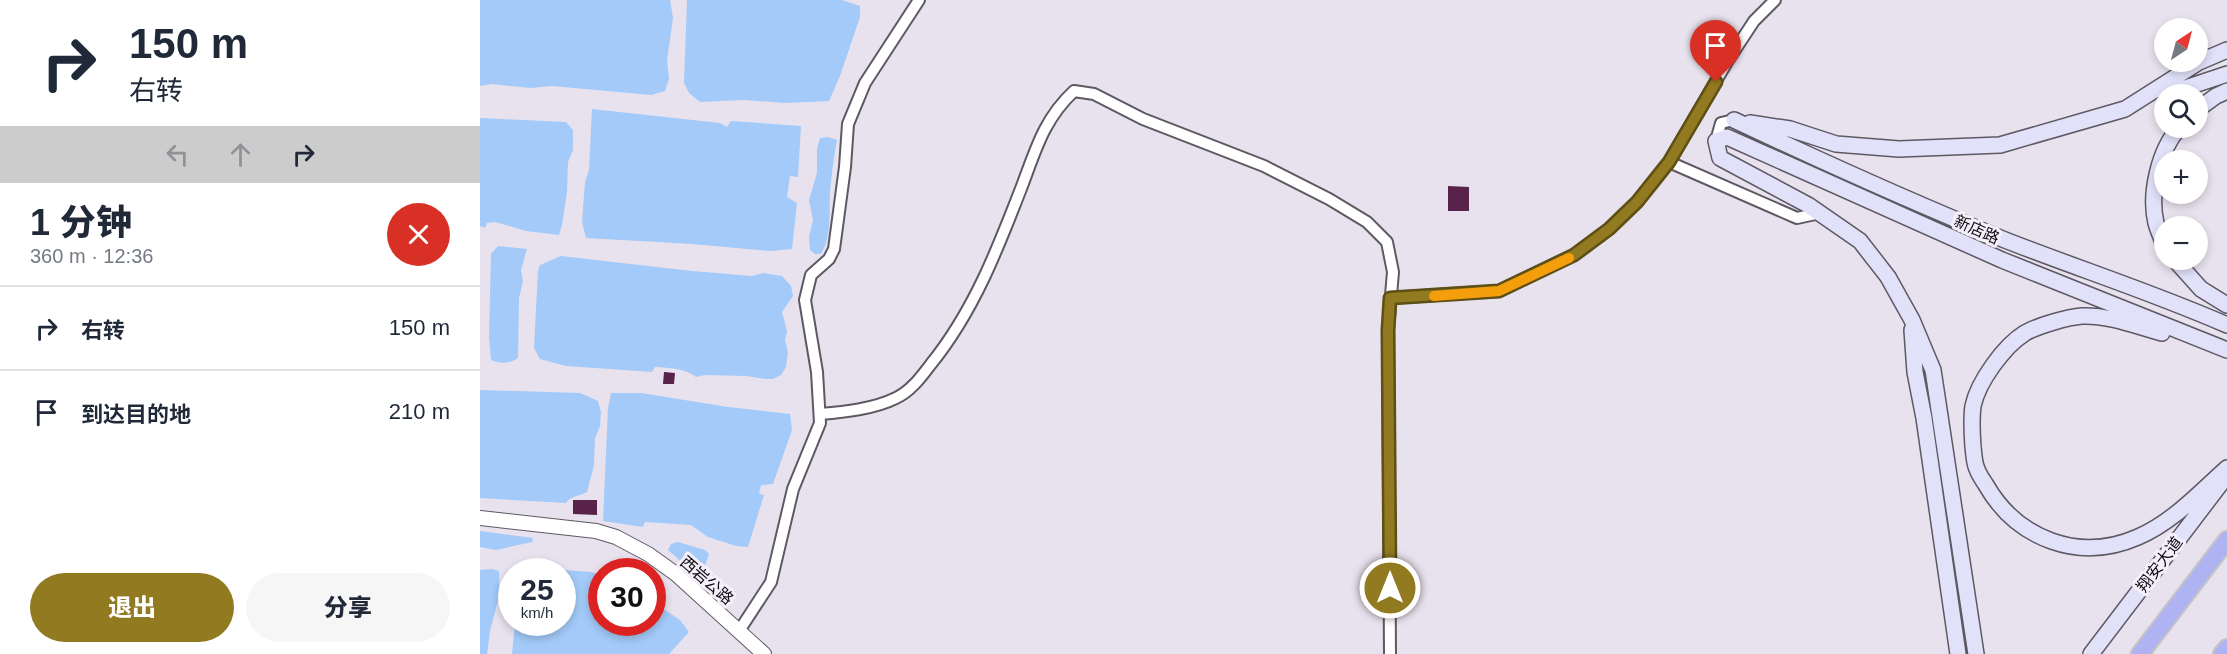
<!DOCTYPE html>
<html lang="zh">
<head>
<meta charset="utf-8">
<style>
	:root { --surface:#fff; --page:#f6f6f7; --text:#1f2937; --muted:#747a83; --line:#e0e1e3; --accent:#917a20 }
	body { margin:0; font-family:Arial,"Noto Sans SC",sans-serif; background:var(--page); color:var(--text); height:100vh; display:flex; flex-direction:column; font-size:22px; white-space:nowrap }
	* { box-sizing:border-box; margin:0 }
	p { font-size:20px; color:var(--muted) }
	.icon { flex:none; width:33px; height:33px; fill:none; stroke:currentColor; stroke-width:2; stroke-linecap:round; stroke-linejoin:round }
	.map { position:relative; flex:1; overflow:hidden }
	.panel { display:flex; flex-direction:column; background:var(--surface); width:480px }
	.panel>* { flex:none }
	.hud { background:#fff; color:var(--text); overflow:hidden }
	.needle { width:39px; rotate:36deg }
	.controls { position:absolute; left:1674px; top:18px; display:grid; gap:12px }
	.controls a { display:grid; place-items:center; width:54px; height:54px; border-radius:50%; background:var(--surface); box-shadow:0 3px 9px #0003; font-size:30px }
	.speed { position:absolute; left:18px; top:558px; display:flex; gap:12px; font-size:30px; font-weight:700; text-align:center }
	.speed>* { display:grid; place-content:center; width:78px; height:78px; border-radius:50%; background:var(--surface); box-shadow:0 3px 9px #0003; line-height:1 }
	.speed small { font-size:15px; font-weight:400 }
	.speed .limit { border:9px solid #d22; background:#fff; color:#111 }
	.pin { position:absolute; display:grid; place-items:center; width:51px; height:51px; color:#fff; margin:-62px -26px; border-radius:50% 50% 50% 0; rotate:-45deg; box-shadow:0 0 6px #0007 }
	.pin .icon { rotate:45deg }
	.me { position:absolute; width:66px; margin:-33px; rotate:0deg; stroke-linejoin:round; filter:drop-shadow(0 0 4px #0008) }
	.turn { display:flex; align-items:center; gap:21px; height:126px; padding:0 30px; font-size:27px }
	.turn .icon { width:78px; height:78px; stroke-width:2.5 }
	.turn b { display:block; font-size:42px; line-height:51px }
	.lanes { display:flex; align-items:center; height:57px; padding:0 30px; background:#0003; justify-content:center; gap:30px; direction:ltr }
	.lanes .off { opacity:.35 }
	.round { display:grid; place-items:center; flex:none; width:63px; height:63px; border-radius:32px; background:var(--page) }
	.overview { display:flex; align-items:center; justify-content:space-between; height:102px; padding:0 30px }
	h1 { font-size:36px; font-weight:800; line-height:45px }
	.cta { display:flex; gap:12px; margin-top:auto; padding:12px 30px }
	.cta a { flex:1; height:69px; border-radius:36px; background:var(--accent); color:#fff; font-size:24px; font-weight:800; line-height:69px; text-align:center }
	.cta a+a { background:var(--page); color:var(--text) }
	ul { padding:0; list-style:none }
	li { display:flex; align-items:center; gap:18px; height:84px; padding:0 30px; border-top:2px solid var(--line) }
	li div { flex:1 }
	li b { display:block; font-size:22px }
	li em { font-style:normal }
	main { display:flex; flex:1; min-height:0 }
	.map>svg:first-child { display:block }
	.water { fill:#a3caf8 }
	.building { fill:#59224a }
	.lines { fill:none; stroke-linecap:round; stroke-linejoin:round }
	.minor-casing { stroke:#5e5863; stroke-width:14 }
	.tertiary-casing { stroke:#5e5863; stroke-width:16 }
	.secondary-casing { stroke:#5e5863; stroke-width:18 }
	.trunk-casing { stroke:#c5c4c5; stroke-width:20 }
	.minor { stroke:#fff; stroke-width:10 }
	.tertiary { stroke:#fff; stroke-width:14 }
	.secondary { stroke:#e1e2fa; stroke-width:15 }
	.trunk { stroke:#b0b3f2; stroke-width:16 }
	.route-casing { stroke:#5e4f15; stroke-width:15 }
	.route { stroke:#917a20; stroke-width:10 }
	.slow { stroke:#f59e0b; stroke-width:10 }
	.labels { text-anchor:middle; stroke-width:6; stroke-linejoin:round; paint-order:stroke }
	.street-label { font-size:16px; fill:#0d0b0f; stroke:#f5effb }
</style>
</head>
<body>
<main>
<section class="panel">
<div class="hud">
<div class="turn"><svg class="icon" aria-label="right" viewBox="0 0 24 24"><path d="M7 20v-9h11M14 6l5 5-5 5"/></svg><div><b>150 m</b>右转</div></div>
<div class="lanes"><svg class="icon off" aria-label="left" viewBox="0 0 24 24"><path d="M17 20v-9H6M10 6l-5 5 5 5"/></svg><svg class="icon off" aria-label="ahead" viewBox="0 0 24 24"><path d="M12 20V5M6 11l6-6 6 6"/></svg><svg class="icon" aria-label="right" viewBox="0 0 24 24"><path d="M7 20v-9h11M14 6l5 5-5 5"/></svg></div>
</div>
<div class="overview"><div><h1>1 分钟</h1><p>360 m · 12:36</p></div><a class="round" style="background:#d93025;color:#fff"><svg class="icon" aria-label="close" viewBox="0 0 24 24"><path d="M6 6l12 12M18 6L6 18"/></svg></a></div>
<ul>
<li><svg class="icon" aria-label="right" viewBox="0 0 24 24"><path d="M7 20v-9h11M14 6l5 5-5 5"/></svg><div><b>右转</b></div><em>150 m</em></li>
<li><svg class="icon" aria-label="arrive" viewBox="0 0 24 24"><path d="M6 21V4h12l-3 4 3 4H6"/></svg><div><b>到达目的地</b></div><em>210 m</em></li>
</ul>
<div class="cta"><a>退出</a><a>分享</a></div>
</section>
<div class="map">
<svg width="1747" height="654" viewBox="0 0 1747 654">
	<rect width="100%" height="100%" fill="#e8e2ee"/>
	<path class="water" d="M0,0h190l3,18 -6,43 2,18 -4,12 -14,4 -99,-9 -21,2 -40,-4 -11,2z
		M207,0h155l18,6v11l-20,59 -11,25 -43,2 -43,-3 -43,2 -11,-9 -5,-10z
		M112,109l128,14 7,4 4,-6 70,5 -3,51 -8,-1 -3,21 10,6 -5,46 -21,2 -79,-7 -106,-6 -4,-16 3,-40 4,-12z
		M0,118l86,4 7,8v20l-5,12 -1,30 -5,33 -3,10 -33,-4 -31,-9 -8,1 -2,5 -5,-2z
		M348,137l9,3c-3,17 -6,36 -7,53 -1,20 2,43 -9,61h-6l-5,-4 -1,-13 4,-17 -4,-20 8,-27v-24l3,-11z
		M18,246l29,3 -6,21 2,11 -4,17 -1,60c-9,6 -17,6 -27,2l-2,-22 2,-84z
		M81,256l131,15 60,5 11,-3 19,3 9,10 2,10 -11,16 5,19 -2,9 3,12 -2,15 -5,8 -8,4h-7l-20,-3 -41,-1 -9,2c-12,-9 -26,-9 -41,-10l-3,5 -86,-6 -26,-7 -6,-11 4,-77 2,-6z
		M0,390l100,3 18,8 3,11 -1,14 -5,12 -1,27 -7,27c-7,4 -17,4 -21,11l-86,-5z
		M131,393h30l87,14 62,7 2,16 -19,54 -12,1 -2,9 5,1 -16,52 -12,-1 -28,-9 -17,-12 -46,-3 -2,5 -40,-6 5,-113z
		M0,531l53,7 -1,4 -36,8 -16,-3z
		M198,542l27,8 4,4 -8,22c-10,-3 -24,-19 -33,-26l3,-6z
		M59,568l52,4 10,3 1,47h50l1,-20 27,18 9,12 -20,22h-157l3,-31 47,-1v-50l-32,-1z
		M12,569l7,2v26l-9,34 -3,23h-7v-84z"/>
	<path class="building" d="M968,186l21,1v24h-21z
		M184,372l11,1 -1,11h-11z
		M93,500h24v15l-24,-1z"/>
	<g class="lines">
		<defs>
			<path id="minor" d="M1236,141l5,-18 13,-3
				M1189,162l128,56 23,-5
				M910,298l109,-7 75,-36 35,-26 28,-27 32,-40 58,-100 27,-41 21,-21
				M340,414c24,-2 54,-5 76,-16 15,-7 25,-21 35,-34 43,-53 67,-116 91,-178 14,-37 22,-67 52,-95l20,3 49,25 121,47 65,33 38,23 20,20 6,30 -5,58 2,324
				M259,631l32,-49 22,-93 27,-66 -3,-51 -12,-72 6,-25 18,-16 5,-10 11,-82 3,-43 17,-41 54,-83"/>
			<path id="tertiary" d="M0,518l116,13 20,6 32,17 28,20 88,80"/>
			<path id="secondary" d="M1687,94l60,-20
				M1718,109l18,-13 11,-5
				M1254,120c89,42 180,83 271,120 74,29 149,53 222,85
				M1270,123l40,6 46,15 63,5 101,-4 125,-36 74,-47 28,-12
				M1684,246c-2,-8 -6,-15 -8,-23 -7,-29 3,-73 23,-95
				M1695,260l26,29 26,16
				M1432,330l3,42 9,46 34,236
				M1682,333c-26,-7 -53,-18 -80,-17 -14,1 -45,10 -57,17 -21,13 -47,49 -52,73 -2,14 -1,27 0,41 1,7 1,16 4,22 2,6 6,11 9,16 31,54 93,78 152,52 35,-15 61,-44 89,-69
				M1496,654l-43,-284 -21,-50 -24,-43 -28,-36 -52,-36 -88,-47 -4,-17 11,-4 275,123 225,90
				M1611,654l131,-172"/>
			<path id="trunk" d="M1660,654l87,-114
				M1742,654l5,-6"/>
		</defs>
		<use href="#minor" class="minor-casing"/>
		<use href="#tertiary" class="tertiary-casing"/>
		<use href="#secondary" class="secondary-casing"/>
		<use href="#trunk" class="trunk-casing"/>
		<use href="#minor" class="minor"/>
		<use href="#tertiary" class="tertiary"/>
		<use href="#secondary" class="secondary"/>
		<use href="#trunk" class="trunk"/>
	</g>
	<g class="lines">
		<defs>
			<path id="route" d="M910,588l-2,-258 2,-32 109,-7 75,-36 35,-26 28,-27 32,-40 47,-80"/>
		</defs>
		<use href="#route" class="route-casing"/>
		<use href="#route" class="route"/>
		<path class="slow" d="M954,296l65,-5 70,-33"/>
	</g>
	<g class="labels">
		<g class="street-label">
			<text transform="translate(1497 229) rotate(24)" y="6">新店路</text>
			<text transform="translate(1679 564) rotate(-53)" y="6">翔安大道</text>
			<text transform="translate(227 580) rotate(41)" y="6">西岩公路</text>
		</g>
	</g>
</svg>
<div class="controls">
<a><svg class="needle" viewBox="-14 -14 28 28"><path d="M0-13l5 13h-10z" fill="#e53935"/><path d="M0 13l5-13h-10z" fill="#747a83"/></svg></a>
<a><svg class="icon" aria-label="search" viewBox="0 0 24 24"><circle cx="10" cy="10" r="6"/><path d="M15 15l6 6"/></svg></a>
<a>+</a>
<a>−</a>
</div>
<div class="speed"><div>25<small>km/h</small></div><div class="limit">30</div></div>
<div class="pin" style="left:1236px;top:82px;background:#d93025"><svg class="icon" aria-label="arrive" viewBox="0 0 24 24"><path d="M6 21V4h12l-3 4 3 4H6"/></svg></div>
<svg class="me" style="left:910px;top:588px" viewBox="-20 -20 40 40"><circle r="17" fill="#917a20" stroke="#fff" stroke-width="3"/><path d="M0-11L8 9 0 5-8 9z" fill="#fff"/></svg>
</div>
</main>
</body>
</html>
